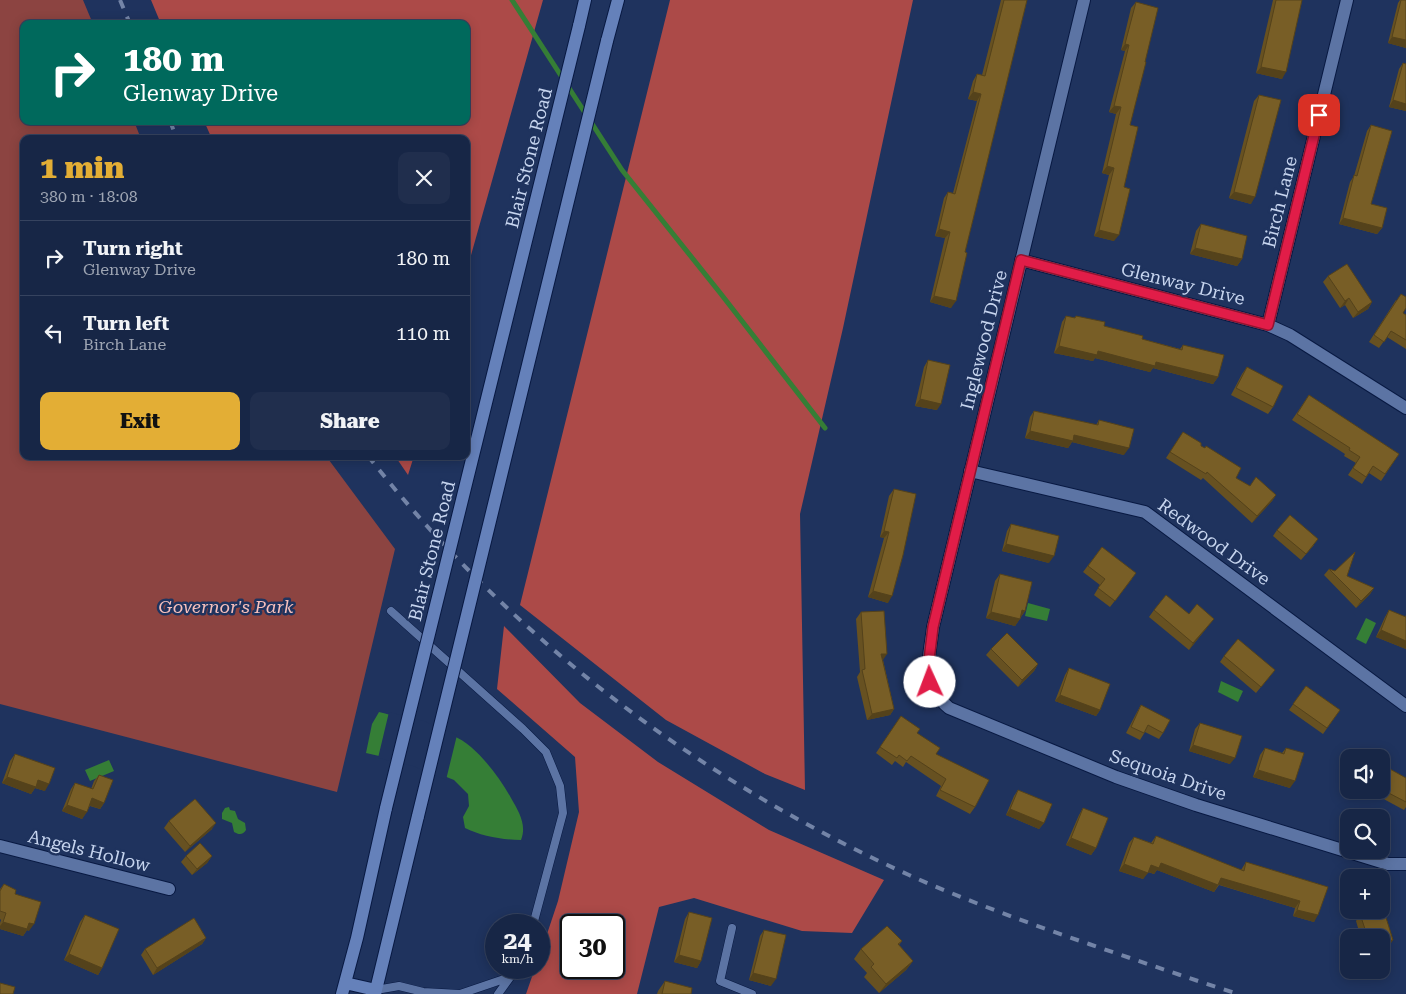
<!DOCTYPE html>
<html lang="en">
<head>
<meta charset="utf-8">
<style>
	:root { --surface:#172646; --page:#202e4d; --text:#f1f3f6; --muted:#9ea5b3; --line:#36435f; --accent:#e3ae35 }
	body { margin:0; font-family:"Roboto Serif",serif; background:var(--page); color:var(--text); height:100vh; display:flex; flex-direction:column; font-size:19px; white-space:nowrap }
	* { box-sizing:border-box; margin:0 }
	p { font-size:16px; color:var(--muted) }
	.icon { flex:none; width:28px; height:28px; fill:none; stroke:currentColor; stroke-width:2; stroke-linecap:round; stroke-linejoin:round }
	.map { position:relative; flex:1; overflow:hidden }
	.side { position:absolute; left:20px; top:135px; width:450px; height:325px; display:flex; flex-direction:column; background:var(--surface); border-radius:10px; box-shadow:0 2px 12px #0003,0 0 0 1px var(--line) }
	.side>* { flex:none }
	.hud { position:absolute; left:20px; top:20px; width:450px; height:105px; border-radius:10px; box-shadow:0 2px 12px #0003,0 0 0 1px var(--line); background:#00695c; color:#fff; overflow:hidden }
	.fabs { position:absolute; left:1340px; top:749px; display:grid; gap:10px }
	.fabs a { display:grid; place-items:center; width:50px; height:50px; border-radius:10px; background:var(--surface); box-shadow:0 2px 12px #0003,0 0 0 1px var(--line); font-size:25px }
	.speed { position:absolute; left:485px; top:914px; display:flex; gap:10px; font-size:25px; font-weight:700; text-align:center }
	.speed>* { display:grid; place-content:center; width:65px; height:65px; border-radius:50%; background:var(--surface); box-shadow:0 2px 12px #0003,0 0 0 1px var(--line); line-height:1 }
	.speed small { font-size:12px; font-weight:400 }
	.speed .limit { border:2px solid #111; border-radius:8px; background:#fff; color:#111 }
	.pin { position:absolute; display:grid; place-items:center; width:42px; height:42px; color:#fff; margin:-21px; border-radius:10px; box-shadow:0 2px 8px #0006 }
	.me { position:absolute; width:55px; margin:-28px; rotate:358deg; stroke-linejoin:round; filter:drop-shadow(0 0 4px #0008) }
	.turn { display:flex; align-items:center; gap:18px; height:105px; padding:0 20px; font-size:22px }
	.turn .icon { width:65px; height:65px; stroke-width:2.5 }
	.turn b { display:block; font-size:35px; line-height:42px }
	.round { display:grid; place-items:center; flex:none; width:52px; height:52px; border-radius:10px; background:var(--page) }
	.summary { display:flex; align-items:center; justify-content:space-between; height:85px; padding:0 20px }
	h1 { font-size:30px; font-weight:800; line-height:38px; color:var(--accent) }
	.cta { display:flex; gap:10px; margin-top:auto; padding:10px 20px }
	.cta a { flex:1; height:58px; border-radius:10px; background:var(--accent); color:#111; font-size:20px; font-weight:800; line-height:58px; text-align:center }
	.cta a+a { background:var(--page); color:var(--text) }
	ul { padding:0; list-style:none }
	li { display:flex; align-items:center; gap:15px; height:75px; padding:0 20px; border-top:1px solid var(--line) }
	li div { flex:1 }
	li b { display:block; font-size:19px }
	li em { font-style:normal }
	.map>svg:first-child { display:block }
	.green { fill:#8c4441 }
	.forest { fill:#ac4a48; fill-rule:evenodd }
	.water { fill:#357e36 }
	.pier { fill:#1f335e }
	.lines { fill:none; stroke-linecap:round; stroke-linejoin:round }
	.stream { stroke:#357e36; stroke-width:5 }
	.service-casing { stroke:#081942; stroke-width:9 }
	.minor-casing { stroke:#081942; stroke-width:14 }
	.secondary-casing { stroke:#081942; stroke-width:14 }
	.service { stroke:#5c74a4; stroke-width:8 }
	.minor { stroke:#5c74a4; stroke-width:12 }
	.secondary { stroke:#6581ba; stroke-width:12 }
	.rail { stroke:#7384a7; stroke-width:4; stroke-dasharray:9 9; stroke-linecap:butt }
	.secondary-bridge-casing { stroke:#081942; stroke-width:14; stroke-linecap:butt }
	.secondary-bridge { stroke:#6581ba; stroke-width:12 }
	.wall { fill:#675121 }
	.shaded-wall { fill:#54421b }
	.building { fill:#785e26; stroke:#54421b }
	.route-casing { stroke:#92132f; stroke-width:12 }
	.route { stroke:#e11d48; stroke-width:9 }
	.labels { text-anchor:middle; stroke-width:5; stroke-linejoin:round; paint-order:stroke }
	.street-label { font-size:18px; fill:#c6d4ee; stroke:#1f335e }
	.park-label { font-size:18px; font-style:italic; fill:#f7c0bc; stroke:#1f335e }
</style>
</head>
<body>
<div class="map">
<svg width="1406" height="994" viewBox="0 0 1406 994">
	<rect width="100%" height="100%" fill="#1f335e"/>
	<path class="green" d="M0,0h83l10,24h-69v97h110l7,18h-117v317h302l69,93 -58,243 -337,-88z"/>
	<path class="forest" d="M151,0h392l-77,273v-134h-254l-8,-18h262v-97h-305z
		M670,0h243l-70,328 -43,186 5,276 -40,-16 -99,-54 -146,-115z
		M395,456h19l-6,19z
		M504,626l76,77 78,59 111,68 115,50 -32,53 -50,-2 -108,-33 -35,9 -22,87h-111l9,-26h4v-10l19,-57 21,-89 -4,-55 -78,-68zM571,925h43v43h-43z"/>
	<path class="water" d="M1028,603l22,6 -3,12 -22,-5z
		M1366,618l10,5 -10,21 -10,-5z
		M1221,681l22,10 -5,11 -20,-10z
		M379,712c26,7 72,17 92,35 16,14 30,33 40,51 8,14 16,27 10,42 -18,0 -40,-4 -56,-12l-2,-11 6,-11 -1,-12 -14,-14 -40,-16 -48,-11 6,-29z
		M109,760l5,11 -24,10 -5,-11z
		M229,807l1,3 5,1 3,8 7,4 1,7c-3,5 -7,5 -12,2l-2,-9 -10,-4v-6l3,-5z"/>
	<path class="pier" d="M389,712l35,9 33,14 -11,45 -33,-14 -35,-8z"/>
	<g class="lines">
		<path class="stream" d="M512,0l110,170 99,124 104,134"/>
		<defs>
			<path id="service" d="M391,611l132,118 23,23 14,34 3,27 -30,112
				M732,928l-12,53 32,13
				M376,990l23,-4 24,6 37,2 50,-17
				M498,994l19,-26"/>
			<path id="minor" d="M1084,0l-151,627c-4,34 -13,56 16,81l167,69 80,28 192,59h18
				M1021,260l247,65 22,10 116,73
				M1268,325l79,-325
				M970,471l175,41 261,194
				M0,846l169,43"/>
			<path id="secondary" d="M579,26l6,-26
				M607,41l11,-41
				M345,983l31,7
				M342,994l15,-56 29,-130
				M375,994l43,-178"/>
		</defs>
		<use href="#service" class="service-casing"/>
		<use href="#minor" class="minor-casing"/>
		<use href="#secondary" class="secondary-casing"/>
		<use href="#service" class="service"/>
		<use href="#minor" class="minor"/>
		<use href="#secondary" class="secondary"/>
		<path class="rail" d="M120,0l10,24
			M170,121l7,18
			M368,456c144,183 329,323 541,419 58,26 119,48 180,69 50,17 99,34 149,50"/>
		<defs>
			<path id="secondary-bridge" d="M386,808l193,-782
				M418,816l189,-775"/>
		</defs>
		<use href="#secondary-bridge" class="secondary-bridge-casing"/>
		<use href="#secondary-bridge" class="secondary-bridge"/>
	</g>
	<path class="wall" d="M1001,0h26l-76,308 -21,-6 15,-64 -10,-2 9,-38 4,-6 5,1 24,-92 -9,-2 5,-18 4,-7 5,1z
		M1273,0h29l-20,79 -26,-6z
		M1400,0h6v48l-18,-5 10,-40z
		M1136,2l9,60 -15,63 -6,62 -10,54 -20,-5 15,-61 -7,-2 14,-59 -7,-2 16,-61 -4,-1 10,-42z
		M1403,63l3,1v47l-17,-4 10,-38z
		M1259,95l-8,109 -22,-6 25,-97z
		M1371,125v79l11,24 -5,6 -38,-10 11,-42 4,-6 13,-45z
		M1201,224l41,35 -5,7 -47,-12 6,-23z
		M1328,276l44,26 -4,7 -15,9 -8,-13 -5,3 -17,-26z
		M1396,300l7,13 3,2v34l-19,-12 -8,11 -10,-6z
		M1066,316l8,2 2,-2 66,23 38,10 3,-4 35,32 -5,7 -60,-16 -3,4 -55,-14 -2,3 -39,-8 8,-31z
		M928,360l9,50 -22,-4 9,-39z
		M1247,367l26,40 -5,7 -37,-19 11,-21z
		M1309,395l90,59 -18,27 -12,-8 -7,11 -14,-9 8,-12 -12,-7 1,-2 -53,-34z
		M1034,411l62,14 3,-5 25,35 -52,-13 -4,6 -43,-10 5,-21z
		M1183,432l18,14 35,32 14,8 26,9 -4,6 -20,22 -49,-45 -2,2 -35,-22z
		M894,489l-6,114 -20,-6 16,-59 -4,-1 9,-41z
		M1011,524l38,39 -47,-12 5,-20z
		M1277,530l37,15 -13,15 -28,-24z
		M1102,547l30,32 -22,28 -16,-12 6,-10 -17,-13z
		M1329,569l6,2 39,17 -4,6 -14,14 -32,-33z
		M1000,574l25,37 -10,15 -29,-8 9,-37z
		M1154,610l35,4 20,11 -20,25 -40,-33z
		M1389,610l16,7 1,-2v34l-30,-12 9,-20z
		M861,612l22,48 11,49 -4,6 -23,5 -10,-43 3,-5 -4,-53z
		M991,649l47,15 -4,7 -16,16 -32,-32z
		M1224,656l51,14 -19,23 -36,-31z
		M1069,668l31,42 -4,6 -41,-15 10,-26z
		M1306,686l34,24 -17,24 -34,-24z
		M1141,705l22,28 -4,6 -14,-7 -5,8 -14,-7 11,-21z
		M901,716l35,38 39,53 -5,7 -34,-18 5,-10 -35,-24 -3,5 -8,-6 -3,4 -16,-12z
		M1200,723l30,41 -41,-13 6,-22z
		M1265,748l17,5 4,-5 4,40 -37,-11 7,-22z
		M15,754l30,37 -10,-3 -4,6 -29,-11 8,-22z
		M1381,764l25,14v29l-2,3 -37,-20h14z
		M1349,769v11l-5,-3z
		M99,775l5,28 -4,6 -10,-3 -8,13 -20,-8 9,-22 4,-6 16,6 3,-8z
		M1018,790l26,33 -5,6 -33,-14 8,-19z
		M1083,808l13,40 -5,7 -25,-10 13,-30z
		M169,821l43,8 -27,23 -21,-24z
		M1156,836l85,34 5,-8 82,25 -14,35 -21,-6 2,-8 -76,-23 -5,7 -57,-22 -3,4 -6,-2 -5,7 -24,-8 10,-28 5,-6 17,6z
		M186,856h26l-5,7 -15,12 -11,-13z
		M4,884l11,10 14,37 -2,-1 -4,6 -23,-7v-6l1,-3 -1,-1v-30z
		M1381,908h2l10,32 -5,7 -7,2v-11h-20l-5,-17 4,-7 15,-4h6z
		M689,912l12,49 -4,7 -23,-6 11,-43z
		M85,915l17,53 -4,7 -34,-15 16,-38z
		M764,930l7,56 -22,-6 11,-44z
		M206,938l-4,6 -49,31 -12,-20 4,-6z
		M902,941l-3,4 14,16 -7,9 -27,23 -15,-16 3,-4 -13,-14 7,-10z
		M665,981l26,13h-34l1,-3z"/>
	<path class="shaded-wall" d="M1392,37l14,3v8l-18,-5z
		M1125,44l4,1 -4,6 -4,-1z
		M1261,67l25,5 -4,7 -26,-6z
		M973,92l8,2 -4,7 -9,-2z
		M1393,100l13,4v7l-17,-4z
		M1114,106l7,1 -5,7 -7,-2z
		M1107,166l7,2 -5,7 -7,-2z
		M1234,192l21,5 -4,7 -22,-6z
		M1343,218l39,10 -5,6 -38,-10z
		M939,229l11,3 -5,6 -10,-2z
		M1099,230l20,5 -5,6 -20,-5z
		M1195,248l47,11 -5,7 -47,-12z
		M934,296l22,5 -5,7 -21,-6z
		M1349,298l-4,7 -5,3 5,-7z
		M1372,302l-4,7 -15,9 5,-6z
		M1059,346l39,5 58,11 62,15 -5,7 -60,-16 -3,4 -55,-14 -2,3 -39,-8z
		M920,399l21,5 -4,6 -22,-4z
		M1030,431l44,4 55,13 -5,7 -52,-13 -4,6 -43,-10z
		M1276,495l-4,6 -20,22 5,-7z
		M884,531l5,1 -5,6 -4,-1z
		M1006,544l48,12 -5,7 -47,-12z
		M1374,588l-4,6 -14,14 5,-7z
		M873,591l19,5 -4,7 -20,-6z
		M1022,610l3,1 -5,7 -3,-1z
		M991,612l29,7 -5,7 -29,-8z
		M1214,619l-5,6 -20,25 4,-7z
		M1381,630l25,11v8l-30,-12z
		M881,654h6l-4,6z
		M1038,664l-4,7 -16,16 4,-7z
		M1060,695l40,15 -4,6 -41,-15z
		M894,709l-4,6 -23,5 5,-6z
		M1193,745l42,13 -5,6 -41,-13z
		M1258,770l37,11 -5,7 -37,-11z
		M7,777l31,3 11,4 -4,7 -10,-3 -4,6 -29,-11z
		M92,798l12,5 -4,6 -12,-4z
		M67,805l20,7 -5,7 -20,-8z
		M1010,809l34,14 -5,6 -33,-14z
		M216,823l-4,6 -27,23 5,-6z
		M1071,838l25,10 -5,7 -25,-10z
		M212,856l-5,7 -15,12 5,-6z
		M1161,863l57,22 -4,7 -57,-22 -3,4 -8,-3 5,-6z
		M1124,864l24,9 -5,6 -24,-8z
		M1221,878l79,23 -5,7 -78,-24z
		M1297,910l21,5 -4,7 -21,-6z
		M3,922l26,1 5,1 -5,7 -2,-1 -4,6 -23,-7v-3z
		M206,938l-4,6 -49,31 4,-7z
		M1393,940l-5,7 -7,2v-6z
		M69,954l33,14 -4,7 -34,-15z
		M679,955l22,6 -4,7 -23,-6z
		M913,961l-7,9 -27,23 7,-9z
		M753,973l23,6 -5,7 -22,-6z"/>
	<path class="building" d="M1004,0h23l-62,252 2,1 -11,48 -22,-5 16,-64 -11,-3 9,-37 7,2 26,-100 -8,-2 4,-18 8,2z
		M1276,0h26l-16,72 -25,-5z
		M1401,0h5v40l-14,-3z
		M1136,2l22,6 -13,54h1l-16,63 8,2 -14,60 6,2 -11,46 -20,-5 15,-62 -7,-2 14,-59 -7,-1 15,-61 -4,-1z
		M1403,63l3,1v40l-13,-4z
		M1259,95l22,5 -26,97 -21,-5z
		M1371,125l21,6 -21,73 16,4 -5,20 -39,-10 11,-43 3,1z
		M1201,224l46,12 -5,23 -47,-11z
		M1347,264l25,38 -14,10 -9,-14 -4,3 -17,-25z
		M1401,294l5,3v11l-3,5 3,2v25l-15,-9 -7,11 -10,-7z
		M1066,316l9,2 1,-2 29,6 -1,4 39,10 -1,3 40,11 1,-5 41,10 -6,22 -62,-15 -1,4 -57,-15 -1,4 -38,-9z
		M928,360l22,5 -9,39 -21,-5z
		M1247,367l36,19 -10,21 -37,-19z
		M1309,395l90,59 -14,20 -12,-8 -7,11 -13,-9 7,-11 -11,-7 1,-2 -53,-34z
		M1034,411l64,14 1,-5 35,9 -5,19 -55,-13 -1,6 -43,-10z
		M1183,432l18,11v3l4,2 1,-2 35,22 -5,10 14,8 6,-9 20,18 -19,21 -50,-44 -1,2 -36,-22z
		M894,489l22,5 -13,61 -11,41 -19,-5 16,-59 -5,-1z
		M1290,515l28,24 -12,15 -29,-24z
		M1011,524l48,12 -5,20 -48,-12z
		M1102,547l34,26 -21,28 -17,-13 7,-9 -17,-13z
		M1355,552l-8,24 27,12 -13,13 -32,-32 6,2z
		M1000,574l32,8 -7,29 -3,-1 -2,9 -29,-7z
		M1166,595l23,19 8,-10 17,15 -21,24 -39,-33z
		M1389,610l17,7v24l-25,-11z
		M884,611l3,43h-6l13,55 -22,5 -10,-44 3,-1 -4,-57z
		M1007,633l31,31 -16,16 -31,-31z
		M1238,639l37,31 -14,17 -37,-31z
		M1069,668l41,16 -10,26 -40,-15z
		M1306,686l34,24 -13,18 -34,-24z
		M1141,705l29,15 -7,13 -15,-8 -4,8 -13,-6z
		M901,716l19,13 -3,4 23,15 -4,6 53,26 -14,27 -35,-17 6,-11 -35,-23 -4,5 -8,-6 -2,3 -17,-11z
		M1200,723l42,13 -7,22 -42,-13z
		M1265,748l19,6 2,-6 18,5 -9,28 -37,-11z
		M1359,752l10,6h-13z
		M15,754l40,14 -6,16 -11,-4 -2,7 -29,-10z
		M1381,764l25,14v24l-25,-13z
		M99,775l14,5 -9,23 -12,-5 -5,14 -20,-7 8,-22 18,6z
		M1018,790l34,14 -8,19 -34,-14z
		M195,799l21,24 -26,23 -21,-25z
		M1083,808l25,10 -12,30 -25,-10z
		M1156,836l88,35 2,-9 82,25 -10,28 -21,-5 3,-9 -79,-23 -3,7 -57,-22 -2,5 -8,-3 -3,8 -24,-9 10,-27 19,7z
		M200,843l12,13 -15,13 -11,-13z
		M4,884l12,6 -1,4 26,8 -7,22 -5,-1 -2,6 -24,-7 3,-9 -6,-2v-20z
		M1381,908h2l10,32 -12,3v-5h-13l-8,-24 15,-4h6z
		M689,912l23,6 -11,43 -22,-6z
		M85,915l34,14 -17,39 -33,-14z
		M194,918l12,20 -49,30 -12,-19z
		M887,926l15,15 -4,3 15,17 -27,23 -15,-17 3,-3 -13,-15z
		M764,930l22,5 -10,44 -23,-6z
		M665,981l27,7 -1,6h-29z
		M0,983l15,4 -2,7h-13z"/>
	<g class="lines">
		<defs>
			<path id="route" d="M930,682l-2,-14 5,-41 88,-367 247,65 51,-210"/>
		</defs>
		<use href="#route" class="route-casing"/>
		<use href="#route" class="route"/>
	</g>
	<g class="labels">
		<g class="street-label">
			<text transform="translate(529 158) rotate(-76)" y="6">Blair Stone Road</text>
			<text transform="translate(1280 202) rotate(-76)" y="6">Birch Lane</text>
			<text transform="translate(1183 284) rotate(14)" y="6">Glenway Drive</text>
			<text transform="translate(984 340) rotate(-76)" y="6">Inglewood Drive</text>
			<text transform="translate(1214 542) rotate(36)" y="6">Redwood Drive</text>
			<text transform="translate(432 551) rotate(-76)" y="6">Blair Stone Road</text>
			<text transform="translate(1168 775) rotate(19)" y="6">Sequoia Drive</text>
			<text transform="translate(89 851) rotate(14)" y="6">Angels Hollow</text>
		</g>
		<g class="park-label">
			<text x="226" y="613">Governor's Park</text>
		</g>
	</g>
</svg>
<div class="fabs">
<a><svg class="icon" aria-label="sound" viewBox="0 0 24 24"><path d="M4 9h4l5-4v14l-5-4H4zM17 9q2 3 0 6"/></svg></a>
<a><svg class="icon" aria-label="search" viewBox="0 0 24 24"><circle cx="10" cy="10" r="6"/><path d="M15 15l6 6"/></svg></a>
<a>+</a>
<a>−</a>
</div>
<div class="speed"><div>24<small>km/h</small></div><div class="limit">30</div></div>
<div class="pin" style="left:1319px;top:115px;background:#d93025"><svg class="icon" aria-label="arrive" viewBox="0 0 24 24"><path d="M6 21V4h12l-3 4 3 4H6"/></svg></div>
<svg class="me" style="left:930px;top:682px" viewBox="-20 -20 40 40"><circle r="19" fill="#fff"/><path d="M0-13L10 11 0 6-10 11z" fill="#e11d48"/></svg>
<div class="hud">
<div class="turn"><svg class="icon" aria-label="right" viewBox="0 0 24 24"><path d="M7 20v-9h11M14 6l5 5-5 5"/></svg><div><b>180 m</b>Glenway Drive</div></div>
</div>
<section class="side">
<div class="summary"><div><h1>1 min</h1><p>380 m · 18:08</p></div><a class="round"><svg class="icon" aria-label="close" viewBox="0 0 24 24"><path d="M6 6l12 12M18 6L6 18"/></svg></a></div>
<ul>
<li><svg class="icon" aria-label="right" viewBox="0 0 24 24"><path d="M7 20v-9h11M14 6l5 5-5 5"/></svg><div><b>Turn right</b><p>Glenway Drive</p></div><em>180 m</em></li>
<li><svg class="icon" aria-label="left" viewBox="0 0 24 24"><path d="M17 20v-9H6M10 6l-5 5 5 5"/></svg><div><b>Turn left</b><p>Birch Lane</p></div><em>110 m</em></li>
</ul>
<div class="cta"><a>Exit</a><a>Share</a></div>
</section>
</div>
</body>
</html>
